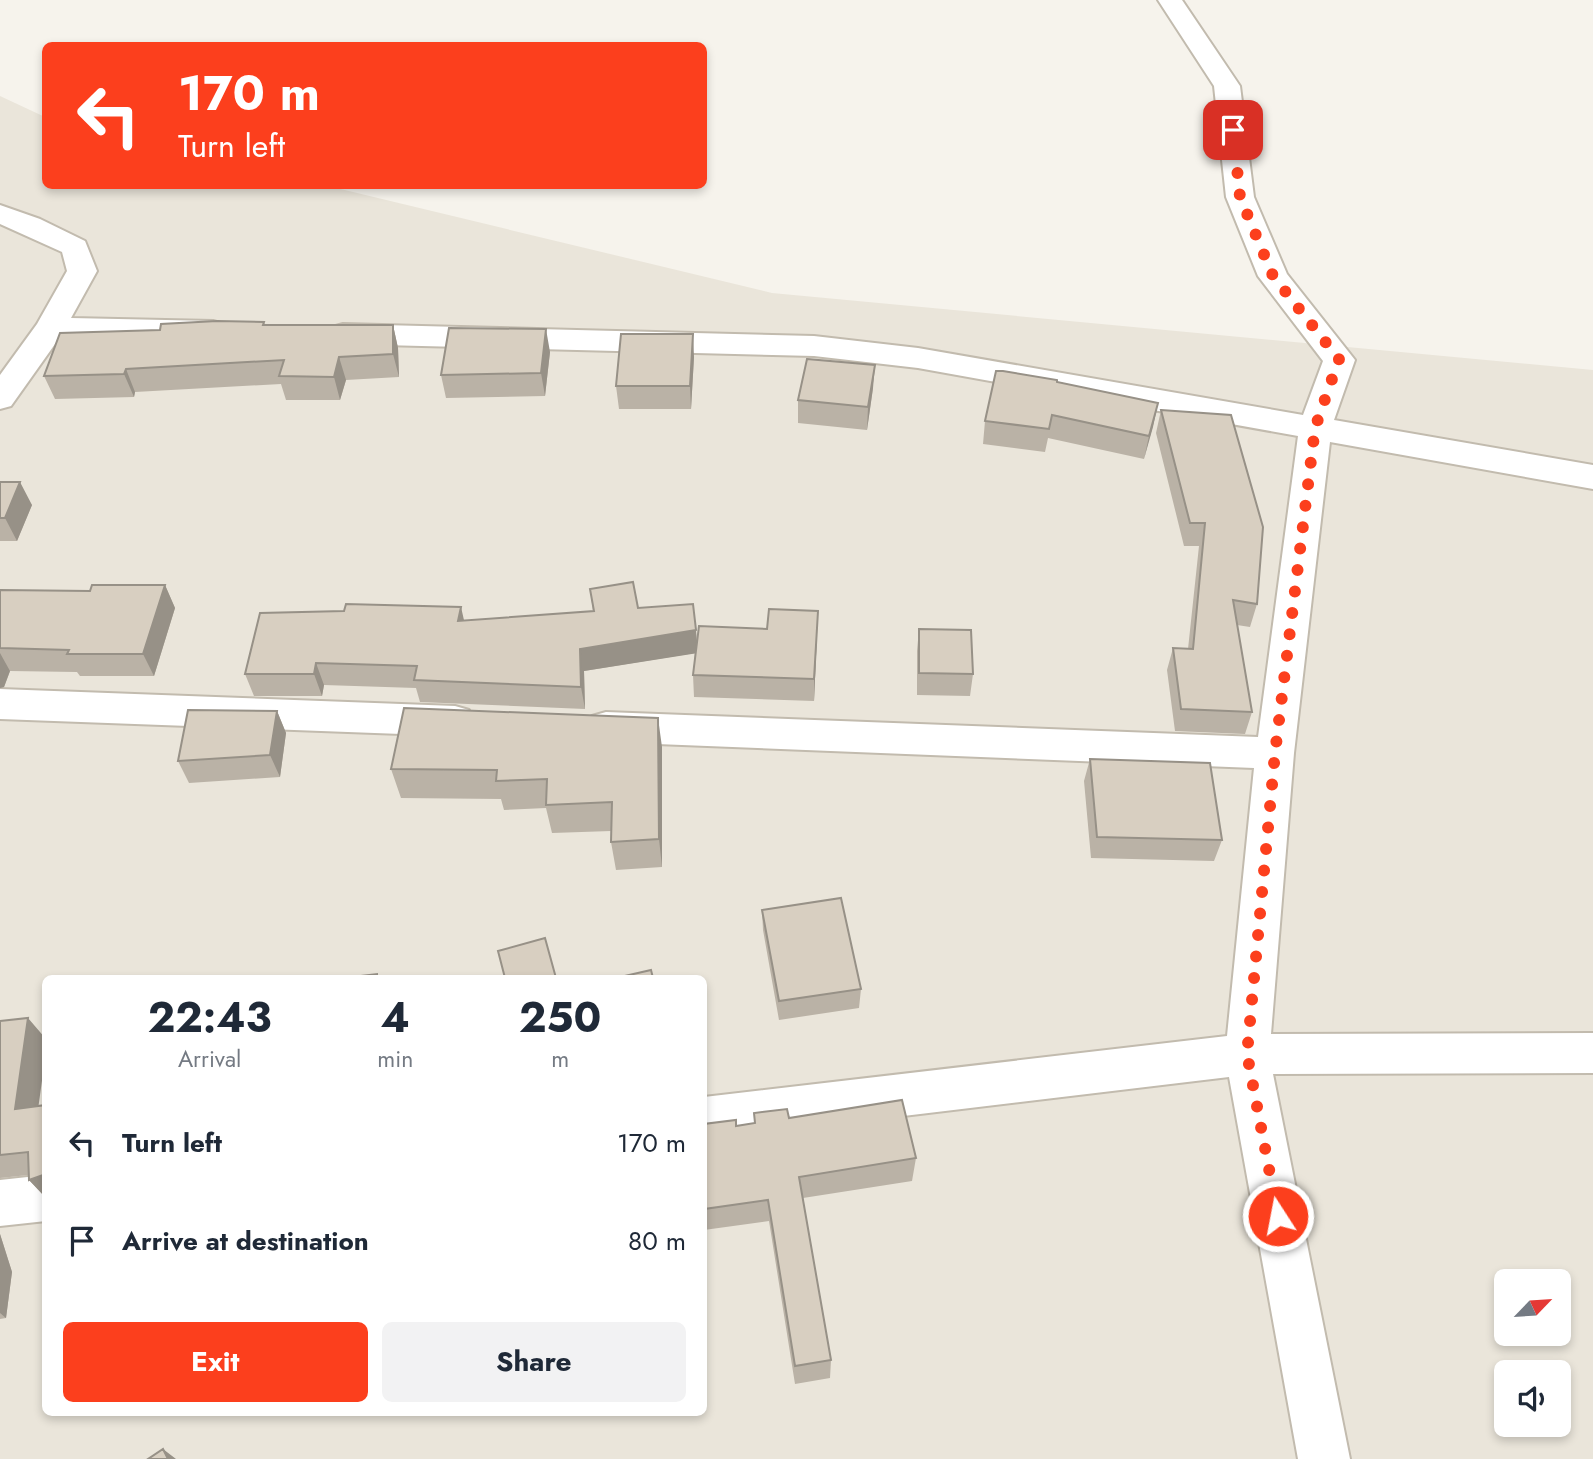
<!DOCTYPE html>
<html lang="en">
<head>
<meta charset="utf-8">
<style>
	:root { --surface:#fff; --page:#f2f2f3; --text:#1f2937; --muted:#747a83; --accent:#fc3f1d }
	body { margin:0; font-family:Jost,sans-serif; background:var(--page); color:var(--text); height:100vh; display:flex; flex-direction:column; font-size:26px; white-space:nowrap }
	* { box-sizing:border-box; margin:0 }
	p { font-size:23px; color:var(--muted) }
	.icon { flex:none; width:38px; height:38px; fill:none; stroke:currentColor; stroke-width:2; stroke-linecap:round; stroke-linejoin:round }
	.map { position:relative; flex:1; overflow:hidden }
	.details { position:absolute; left:42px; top:975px; width:665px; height:441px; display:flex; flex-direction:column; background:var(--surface); border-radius:10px; box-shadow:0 4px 10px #0003 }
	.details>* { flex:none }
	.hud { position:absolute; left:42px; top:42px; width:665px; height:147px; border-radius:10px; box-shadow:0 4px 10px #0003; background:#fc3f1d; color:#fff; overflow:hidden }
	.needle { width:46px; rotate:65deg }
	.buttons { position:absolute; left:1494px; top:1269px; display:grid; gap:14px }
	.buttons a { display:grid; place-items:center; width:77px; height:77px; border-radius:10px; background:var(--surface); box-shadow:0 4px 10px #0003; font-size:35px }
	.pin { position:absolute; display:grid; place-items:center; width:60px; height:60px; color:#fff; margin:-30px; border-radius:14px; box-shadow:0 4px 10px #0006 }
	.me { position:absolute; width:77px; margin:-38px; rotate:349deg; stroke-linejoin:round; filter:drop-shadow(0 0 5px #0008) }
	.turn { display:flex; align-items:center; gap:24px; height:147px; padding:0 21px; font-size:32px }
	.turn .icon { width:91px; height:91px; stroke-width:2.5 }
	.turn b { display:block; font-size:49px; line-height:60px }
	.eta { display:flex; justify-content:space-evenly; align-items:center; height:119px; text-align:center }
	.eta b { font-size:42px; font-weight:700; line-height:49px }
	.cta { display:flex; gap:14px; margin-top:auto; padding:14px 21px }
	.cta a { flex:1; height:80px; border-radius:10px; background:var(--accent); color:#fff; font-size:28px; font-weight:700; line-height:80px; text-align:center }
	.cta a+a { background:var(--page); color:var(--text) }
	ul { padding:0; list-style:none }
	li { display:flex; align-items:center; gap:21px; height:98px; padding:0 21px }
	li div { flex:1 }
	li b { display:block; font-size:26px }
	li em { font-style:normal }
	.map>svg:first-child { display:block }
	.residential { fill:#eae5da; fill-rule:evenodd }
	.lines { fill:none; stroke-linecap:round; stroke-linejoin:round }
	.minor-casing { stroke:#c2bbae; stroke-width:4 }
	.minor { fill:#fff; fill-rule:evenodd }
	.wall { fill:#bab2a6 }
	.shaded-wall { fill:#979187 }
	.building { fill:#d8cfc1; stroke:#979187; stroke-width:2 }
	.route { stroke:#fc3f1d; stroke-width:12; stroke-dasharray:0 21.6 }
</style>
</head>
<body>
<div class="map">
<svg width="1593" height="1459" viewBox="0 0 1593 1459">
	<rect width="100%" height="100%" fill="#f6f3ec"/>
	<path class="residential" d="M0,96l45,21 1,69h282l444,107 821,77v1089h-1593zM46,978h658v434h-658zM1507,1281h52v53h-52zM1507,1372h52v52h-52z"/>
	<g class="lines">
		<defs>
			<path id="minor" d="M1158,0h24l58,86 14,111 33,77 68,86 -21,60 259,45v24l-263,-47 -36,311 -23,281 322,-1v40l-320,1 77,385h-52l-69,-382 -525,63v-43l523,-61 27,-268 -648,-26 -14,-4 -5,-11 5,-11 14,-4 652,25 40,-301 -380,-68 -104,-12 -471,-12 -11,-3 -5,-7 5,-7 11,-3 471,12 104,12 385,67 20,-54 -65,-85 -32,-79 -12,-111z
				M0,205l40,14 45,22 12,30 -26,47 142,3 11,3 4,7 -4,7 -11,3 -153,-4 -49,69 -11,3v-34l37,-51 30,-53 -5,-19 -62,-28z
				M0,689l455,17 14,4 5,11 -5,11 -14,4 -455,-17z
				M46,1175v46l-46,5v-46z"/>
		</defs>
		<use href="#minor" class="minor-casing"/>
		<use href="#minor" class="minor"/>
	</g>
	<path class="wall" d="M264,322l1,3h128l5,23 1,29 -53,3 -6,20h-54l-5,-16 -146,8 -1,5 -79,2 -11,-23 116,-46z
		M550,352l-5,44 -99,2 -5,-23z
		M694,357l-3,52h-72l-3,-23z
		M1057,382l101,21 -14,56 -96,-21 -3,14 -62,-8 2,-23z
		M873,388l-6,42 -69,-7v-23z
		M1161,410l96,194 -7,23 -13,-2 15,87 -7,22 -70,-3 -8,-61 6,-22 15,1 11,-103h-15l-28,-113z
		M0,482l32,23 -15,36h-17z
		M165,585l10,23 -21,68h-74l-3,-4 -67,-1 -6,16 -4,1v-98l90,1z
		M590,589l48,19 59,32 120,-6 -3,67 -120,-4 -1,-22 2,-22 -111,18 1,38 -165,-7 -4,-14 -92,-3 -2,11h-68l-9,-22 219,-53 129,-10z
		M919,629l54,45 -3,22 -53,-1v-44z
		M277,711l9,22 -6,44 -91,6 -11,-22z
		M662,747v120l-46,3 -5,-28v-11l-59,2 -6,-25 -42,2 -3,-11 -100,-1 -10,-29z
		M1090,759l132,81 -8,21 -123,-3 -7,-77z
		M762,910l99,79 -2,19 -80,12 -16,-90z
		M0,1021l38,85 8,-1v93l-17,-18 -1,-5 -28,3z
		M754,1113l35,5 127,40 -4,23 -109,17 28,162 -1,18 -35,6 -26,-163 -65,9v-106l32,2 18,-3z
		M0,1234l12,38 -6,46 -6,1z"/>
	<path class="shaded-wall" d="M393,325l5,23 1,29 -6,-23z
		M546,329l4,23 -5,44 -4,-23z
		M693,334l1,23 -3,52 -1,-23z
		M339,357l7,23 -6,20 -6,-23z
		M875,365l-2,23 -6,42 1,-23z
		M126,369l9,23 -1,5 -10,-23z
		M1158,403l-5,24 -9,32 5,-23z
		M20,482l12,23 -15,36 -12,-23z
		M165,585l10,23 -21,68 -11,-22z
		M461,607l5,22 -8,-8z
		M818,611l-1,23 -3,67v-22z
		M696,630l2,23 -114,18 1,38 -4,-22 -1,-38z
		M0,653l10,18 -6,16 -4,1z
		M316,663l8,22 -2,11 -8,-22z
		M277,711l9,22 -6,44 -10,-22z
		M658,718l4,29v120l-3,-28z
		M28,1018l18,21v13l-11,79 -20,-22z
		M46,1174v24l-17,-18z
		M0,1234l12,38 -6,46 -6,-5z
		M163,1449l13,10h-8z"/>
	<path class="building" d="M217,321l47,1 -1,3h130v29l-54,3 -5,20 -55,-1 5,-16 -158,9 -2,5 -80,2 16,-43 100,-3 1,-6z
		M449,328l97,1 -5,44 -100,2z
		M621,334h72l-3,52h-74z
		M807,359l68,6 -7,42 -70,-7z
		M996,371h7l54,9v2l101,21 -9,33 -97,-21 -3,14 -64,-8z
		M1161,410l70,5 32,112 -6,77 -24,-4 19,112 -71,-3 -8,-61 20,1 12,-126h-15z
		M0,482h20l-15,36h-5z
		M633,582l5,26 55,-4 3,26 -116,19 1,38 -167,-7 3,-14 -101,-3 -2,11h-69l15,-61 84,-2 2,-7 115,3 -3,14 136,-10 -4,-22z
		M92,585h73l-22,69h-76l2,-4 -69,-2v-58l90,1z
		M769,609l49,2 -4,68 -121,-4 6,-49 68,3z
		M919,629l52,1 2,44 -54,-1z
		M404,708l254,10 1,121 -48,3 1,-40 -66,3 1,-26 -51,2 1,-11 -106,-1z
		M188,710l89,1 -7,44 -92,6z
		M1090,759l120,4 12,77 -125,-3z
		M841,898l20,91 -82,12 -17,-91z
		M545,938l11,40h-51l-7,-27z
		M651,970l2,8h-37z
		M377,974v4h-34z
		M28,1018l-13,91 31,-4v69l-17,6 -1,-28 -28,3v-134z
		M902,1100l14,58 -117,19 32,183 -36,6 -27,-166 -64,9v-85l32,-4v6l19,-3 -1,-10 33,-4 2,9z
		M163,1449l5,10h-20z"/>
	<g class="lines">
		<path class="route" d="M1233,130l7,67 33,79 66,83 -24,69 -40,325 -28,301 31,162"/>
	</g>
</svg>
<div class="buttons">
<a><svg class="needle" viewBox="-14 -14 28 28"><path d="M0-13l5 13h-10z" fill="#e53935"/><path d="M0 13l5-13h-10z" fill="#747a83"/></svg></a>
<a><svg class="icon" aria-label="sound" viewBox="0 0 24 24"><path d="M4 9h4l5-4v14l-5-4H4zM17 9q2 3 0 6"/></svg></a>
</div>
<div class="pin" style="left:1233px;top:130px;background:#d93025"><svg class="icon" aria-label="arrive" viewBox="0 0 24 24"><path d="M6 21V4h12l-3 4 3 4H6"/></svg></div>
<svg class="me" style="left:1278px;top:1216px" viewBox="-20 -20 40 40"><circle r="17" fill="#fc3f1d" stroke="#fff" stroke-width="3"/><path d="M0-11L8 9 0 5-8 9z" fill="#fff"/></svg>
<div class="hud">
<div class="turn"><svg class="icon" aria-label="left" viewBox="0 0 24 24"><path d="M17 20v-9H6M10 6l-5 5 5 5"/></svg><div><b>170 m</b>Turn left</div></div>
</div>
<section class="details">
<div class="eta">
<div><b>22:43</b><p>Arrival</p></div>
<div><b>4</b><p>min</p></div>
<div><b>250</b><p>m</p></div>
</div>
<ul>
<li><svg class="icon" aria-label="left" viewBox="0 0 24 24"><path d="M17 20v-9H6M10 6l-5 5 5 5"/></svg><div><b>Turn left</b></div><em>170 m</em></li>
<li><svg class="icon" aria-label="arrive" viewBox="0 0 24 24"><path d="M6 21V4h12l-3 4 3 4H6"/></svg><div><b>Arrive at destination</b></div><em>80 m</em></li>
</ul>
<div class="cta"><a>Exit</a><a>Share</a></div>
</section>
</div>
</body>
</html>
